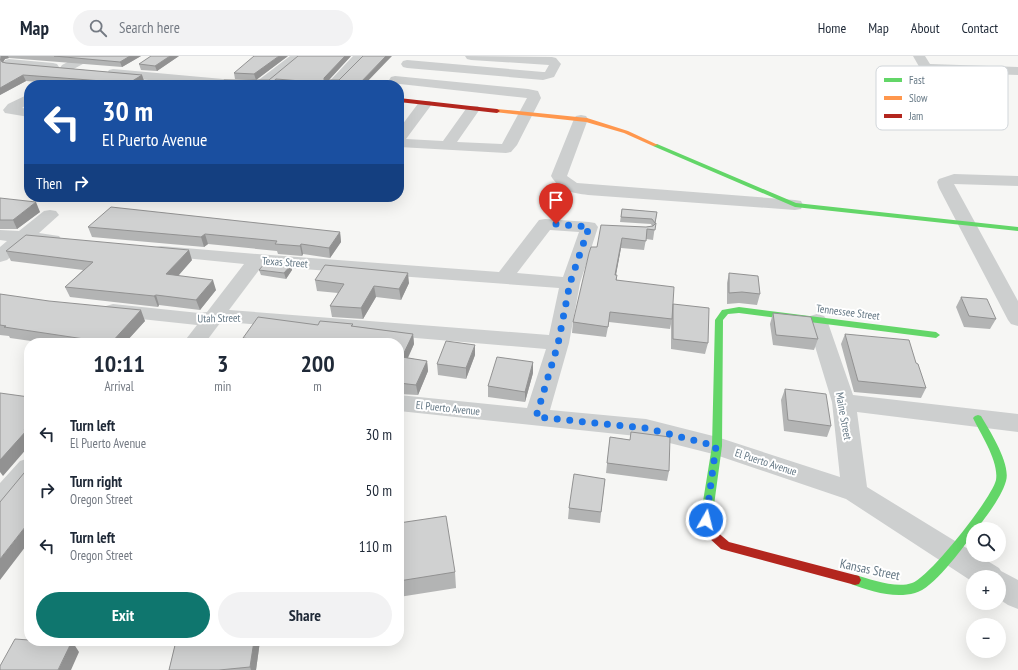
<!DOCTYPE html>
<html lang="en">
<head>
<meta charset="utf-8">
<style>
	:root { --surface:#fff; --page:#f2f2f3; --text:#1f2937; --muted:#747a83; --line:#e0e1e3; --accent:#0f766e }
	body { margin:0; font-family:"PT Sans Narrow",sans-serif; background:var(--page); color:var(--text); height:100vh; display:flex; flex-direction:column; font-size:15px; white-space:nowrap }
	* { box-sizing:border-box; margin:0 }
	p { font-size:13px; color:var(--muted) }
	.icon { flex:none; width:22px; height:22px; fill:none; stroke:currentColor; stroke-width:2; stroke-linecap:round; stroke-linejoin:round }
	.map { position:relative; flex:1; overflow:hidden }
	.side { position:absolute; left:24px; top:282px; width:380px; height:308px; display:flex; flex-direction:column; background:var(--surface); border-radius:16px; box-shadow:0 4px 16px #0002 }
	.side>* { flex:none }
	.hud { position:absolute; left:24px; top:24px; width:380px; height:122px; border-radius:16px; box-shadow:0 4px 16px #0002; background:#1a4fa0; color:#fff; overflow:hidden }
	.controls { position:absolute; left:966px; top:466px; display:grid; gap:8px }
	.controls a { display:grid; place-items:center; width:40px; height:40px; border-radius:50%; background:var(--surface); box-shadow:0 4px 16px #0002; font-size:20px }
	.pin { position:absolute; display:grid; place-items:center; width:34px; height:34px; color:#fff; margin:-41px -17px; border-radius:50% 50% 50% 0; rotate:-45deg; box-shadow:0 0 4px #0007 }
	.pin .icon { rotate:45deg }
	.me { position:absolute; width:44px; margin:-22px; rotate:8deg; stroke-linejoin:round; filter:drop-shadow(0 0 3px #0008) }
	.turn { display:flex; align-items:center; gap:14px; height:84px; padding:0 12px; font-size:18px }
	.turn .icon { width:52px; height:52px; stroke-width:2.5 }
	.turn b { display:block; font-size:28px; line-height:34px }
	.then { display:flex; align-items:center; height:38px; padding:0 12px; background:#0003; gap:8px; font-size:15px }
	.eta { display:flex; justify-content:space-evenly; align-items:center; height:68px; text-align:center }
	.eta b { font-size:24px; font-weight:600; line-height:28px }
	.button { display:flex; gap:8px; margin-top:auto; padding:8px 12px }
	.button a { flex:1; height:46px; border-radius:24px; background:var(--accent); color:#fff; font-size:16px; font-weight:600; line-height:46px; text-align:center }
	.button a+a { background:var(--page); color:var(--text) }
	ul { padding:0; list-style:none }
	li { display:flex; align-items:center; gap:12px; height:56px; padding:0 12px }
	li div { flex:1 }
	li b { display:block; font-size:15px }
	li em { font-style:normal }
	header { display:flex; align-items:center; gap:24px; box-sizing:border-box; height:56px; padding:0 20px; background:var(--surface); border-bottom:1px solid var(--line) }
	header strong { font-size:19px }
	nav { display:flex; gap:22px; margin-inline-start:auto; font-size:14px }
	.search { width:280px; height:36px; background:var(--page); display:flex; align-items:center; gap:10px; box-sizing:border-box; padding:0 14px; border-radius:22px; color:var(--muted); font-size:15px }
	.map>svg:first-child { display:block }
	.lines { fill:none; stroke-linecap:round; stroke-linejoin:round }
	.street { fill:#cdcfcf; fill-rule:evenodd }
	.fast { fill:#63d668; fill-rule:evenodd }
	.slow { fill:#ff974d; fill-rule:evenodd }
	.jam { fill:#b3261e; fill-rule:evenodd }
	.wall { fill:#b3b4b4 }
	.shaded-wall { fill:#929292 }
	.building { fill:#d0d1d1; stroke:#929292 }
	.route { stroke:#1a73e8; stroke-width:7; stroke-dasharray:0 12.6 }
	.labels { text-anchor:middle; stroke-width:4; stroke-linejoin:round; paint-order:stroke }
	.street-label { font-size:11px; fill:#657885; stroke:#fff }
	.near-street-label { font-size:13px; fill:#657885; stroke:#fff }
	.key { fill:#fff; stroke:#d1d6da; stroke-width:1 }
	.key-label { font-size:11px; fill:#657885 }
</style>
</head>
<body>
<header>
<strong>Map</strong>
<div class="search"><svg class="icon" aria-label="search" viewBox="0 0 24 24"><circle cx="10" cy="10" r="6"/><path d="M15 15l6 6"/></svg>Search here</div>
<nav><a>Home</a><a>Map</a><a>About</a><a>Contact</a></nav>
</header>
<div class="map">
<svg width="1018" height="614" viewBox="0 0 1018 614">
	<rect width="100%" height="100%" fill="#f6f6f4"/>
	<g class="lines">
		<path class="street" d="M79,0h15l-2,3 -22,12h-8l-2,-3 2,-3z
			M290,0h13l-34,29h-61l-95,-8 -4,-1 -2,-3 2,-3 4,-1 143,13z
			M353,0h12v2l-26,27h-13z
			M465,0l87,1 4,1 5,6 -7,13 -11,3 -136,-12 -4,-1 -2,-3 2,-3 4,-1 136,12h2l4,-7 -78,-5 -4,-1z
			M913,0h12l5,8 88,3v8l-90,-3 -7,-2z
			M9,3l44,4 4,1 2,3 -2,3 -4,1 -48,-5 -2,-3 2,-3z
			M395,20l133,13 10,2 3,7 -24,47 -6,7 -5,1 -107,-6v-18l21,-28h10l2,3 -26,35 37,2 25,-35h10l2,3 -23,33 45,2 25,-46 -136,-15 -2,-3 2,-3z
			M29,38v9l-7,5 7,1v8l-24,-4 -2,-3 5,-6z
			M581,59l5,1 2,3 -21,57 10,7 218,17 6,1 2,4 -2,4 -6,1 -207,-15c-16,-2 -28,-4 -37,-19l23,-57 2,-3z
			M954,118l64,2v10l-64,-2 64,117v25l-7,-2 -3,-4 -69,-132 -2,-6 2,-3z
			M50,154l6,1 3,4 -20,18 20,3 3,4 -3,4 -6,1 -26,-2 -20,17 -7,2v-15l7,-6 -7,-1v-10l19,1 25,-20z
			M545,163l44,3 6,1 3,4 -18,56 -11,60 -19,67 96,9 71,18 123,40 -8,-75 -25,-82 3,-4 7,-2 7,2 3,4 26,75 165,19v18l-161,-20 10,75 106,65v3h5l21,13 2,3 17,9v29l-10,-4 -9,-6v-22h-26v5l-127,-83 -133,-45 -67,-17 -247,-26v-16l128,13 19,-59 -320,-27 -6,1 -15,20h-22l14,-18 -84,-9 -7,-2 -3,-4 3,-4 7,-2 86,9 8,-1 37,-48 -89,-9 -3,-4 3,-4 6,-1 96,8 242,18 40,-52zM550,174l29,2 -16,45 -46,-4zM262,210l297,22 -10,47 -320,-25z
			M29,402v27l-20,22 -9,3v-27l20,-22z"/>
		<path class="fast" d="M653,88h4l139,59 222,24v4l-223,-24 -142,-61z
			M739,251l197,25 4,3 -4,3 -197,-25 -11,1 -5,6 -1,126 -10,74 1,3 -2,3 -4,2 -4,-2 -3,-6 12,-74 3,-126 7,-10z
			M978,359l3,1c9,15 30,48 25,65 -5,17 -19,34 -29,48h-4v5c-12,16 -40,55 -58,59 -21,6 -45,-2 -64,-9l-2,-4 2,-4 4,-1c15,4 41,14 57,8 17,-5 80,-85 84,-103 3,-19 -15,-45 -23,-62l2,-2z"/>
		<path class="slow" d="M497,53l90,9 41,13 30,14 -5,1 -29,-13 -38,-11 -91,-10v-2z"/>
		<path class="jam" d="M399,42l98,11 3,2 -3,2 -98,-11z
			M707,462l4,2 5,11 13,11 126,33 4,1 2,4 -2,4 -4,1 -134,-36 -13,-12 -7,-14 2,-3z"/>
	</g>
	<path class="wall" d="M0,0h141l-19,11 -113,-9 -4,1 -2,3 3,1 136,12 2,6 -7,4h-60l-51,-4 -26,14z
		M179,0l-22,15 -16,-1 -2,-6z
		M288,0l-32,24h13l82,-24 -22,24 35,5h-146l35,-5 -18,-1 -1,-6z
		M0,142l40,14 -23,17h-17z
		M622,153l35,3 -4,28 -7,-1 -2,11 -23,-2 -5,27 1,5 56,27 35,36 -3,11 -34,-5v-25l-1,5 -61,-7 -3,15 -34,-4 1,-11 24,-75 49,-20 6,-1 -1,-2 -31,-2z
		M88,171l252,5 1,10 -11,16 -27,-4 -1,2 -24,-2 -1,-3 -69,-7 -4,3 -112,-10z
		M6,195l186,9 -14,16 38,14 -16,20 -41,-5 -1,2 -88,-10 -5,-10 18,-17 -72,-9z
		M291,209l1,5 -6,9 -25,-4 -2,-5z
		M729,217l31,21 -3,11 -18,-2 -12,1v-21z
		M315,224l94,3 -8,17 -25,-3 -13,22 -31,-2 -2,-11 8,-13 -21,-2z
		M0,238l145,27 -20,22h-80l-35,-5 -1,-2 -9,-1z
		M961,241l35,22 -6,10 -26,-2 -8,-20z
		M773,257l45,26 -4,11 -41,-5 -3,-21z
		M353,268v2l60,8 1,10 -6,14 19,3 1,10 -10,24 -19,-1v-51h-154l-2,-5 75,-13z
		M845,278l71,29 10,25 -5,10 -67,-6 -13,-48z
		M475,299l-9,24 -28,-4 -1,-11z
		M533,306v11l-8,29 -37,-5v-11z
		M785,333l46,37 -4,11 -43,-6 -3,-31z
		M631,376l38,39 -2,10 -61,-8 4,-36 20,3z
		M605,423l-5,44 -32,-4 1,-11z
		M399,467l56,49 1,16 -57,9z
		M176,585h84l-4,29h-87z"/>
	<path class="shaded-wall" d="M1,0h7l1,2 -4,1 -3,5 -2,-4z
		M130,0h11l-19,11 -2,-5z
		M170,0h9l-22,15 -2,-5z
		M279,0h9l-32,24 -2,-6z
		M345,0h6l-25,27 -2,-3v-2z
		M386,0h6l-28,29h-6z
		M23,19l3,6 -26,14v-7z
		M142,19l2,6 -7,4h-8v-2z
		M276,23l1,6h-8z
		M36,146l4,10 -23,17 -4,-9z
		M340,176l1,10 -11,16 -1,-10z
		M205,178l3,10 -4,3 -3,-10z
		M622,182l-1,10 -7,37 1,-10z
		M301,188l2,10 -1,2 -2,-10z
		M189,194l3,10 -22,25 -4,-11z
		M291,209l1,5 -6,9 -2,-6z
		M408,217l1,10 -8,17 -2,-11z
		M213,224l3,10 -16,20 -4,-10z
		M374,230l2,11 -13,22 -2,-11z
		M156,239l3,10 -1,2 -4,-11z
		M141,254l4,11 -20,22h-14z
		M413,278l1,10 -11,24 -1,-11z
		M475,289v10l-9,24v-11z
		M427,305l1,10 -10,24 -2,-10z
		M533,306v11l-8,29v-10z
		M29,368v22l-26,30 -3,-4v-12l24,-30z
		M29,466v20l-29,38v-21z
		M72,585l7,11 -8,18h-13z
		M254,585h6l-4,29h-5l-1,-3z"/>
	<path class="building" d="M54,0h76l-10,6z
		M151,0h19l-15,10 -16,-2z
		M254,0h25l-25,18 -20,-1z
		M298,0h47l-21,22v2h15l24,-24h23l-28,29h-33l2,-2 -51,-4 -7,6h-51l6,-5h45z
		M0,3l2,3 4,1 136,12 -13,8 -106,-8 -23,13z
		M0,142l36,4 -23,18h-13z
		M111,151l229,25 -11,16 -28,-4 -1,2 -25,-2 2,-3 -72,-7 -4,3 -113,-10z
		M622,153l35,3 -2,11 -3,-4 -31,-2z
		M656,167l-1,7 -8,-1 -1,12 -24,-3 -7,37h2l-1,5 58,7 -2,32 -62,-7 -2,15 -35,-5 16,-69 2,-6h6l4,-22 45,2 7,-1z
		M26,179l163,15 -23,24 47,6 -17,20 -40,-5 -2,1 -89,-9 28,-25 -87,-11z
		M265,207l26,2 -7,8 -25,-3z
		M325,209l83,8 -9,16 -25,-3 -13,22 -31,-2 14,-22 -29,-4z
		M729,217l29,3 2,18 -18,-2 -13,1z
		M0,238l49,7 92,9 -30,33 -107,-16 2,-1 -6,-1z
		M961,241l26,2 9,20 -27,-3z
		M673,248l36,4 -1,35 -35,-4z
		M773,257l38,4 7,22 -42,-4z
		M258,261l60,8 2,-4 33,3 -2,2 62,8 -11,23 25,4 -11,24 -17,-2v-40h-117l-39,-5z
		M845,278l64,6 7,23 2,1 8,24 -68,-7z
		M446,285l29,4 -9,23 -29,-4z
		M497,301l36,5 -8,30 -37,-6z
		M785,333l41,5 5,32 -43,-6z
		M0,337l29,4v27l-5,6h3l-27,30z
		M631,376l39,5 -1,34 -62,-8 3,-26 20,3z
		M29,411v55l-29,37v-57z
		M574,418l31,5 -4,33 -32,-4z
		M446,460l9,56 -56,9v-58z
		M15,583l14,1v1h43l-14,29h-58v-4z
		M176,585h78l-4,26 -31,3h-50z"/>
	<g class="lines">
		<path class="route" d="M556,168l33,3 -19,56 -12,61 -22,73 110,11 70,18 -10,74"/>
	</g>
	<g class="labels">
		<g class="street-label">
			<text transform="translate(285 206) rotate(4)" y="4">Texas Street</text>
			<text transform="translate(848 256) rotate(7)" y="4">Tennessee Street</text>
			<text transform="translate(219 262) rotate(-1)" y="4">Utah Street</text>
			<text transform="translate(448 352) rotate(6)" y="4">El Puerto Avenue</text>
			<text transform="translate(844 360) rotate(80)" y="4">Maine Street</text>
			<text transform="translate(766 406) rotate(18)" y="4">El Puerto Avenue</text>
		</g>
		<g class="near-street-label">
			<text transform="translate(870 513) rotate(12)" y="5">Kansas Street</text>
		</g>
	</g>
	<rect x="876" y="10" width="132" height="64" rx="6" class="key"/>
	<rect x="884" y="22" width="18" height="4" fill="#63d668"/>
	<rect x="884" y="40" width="18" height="4" fill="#ff974d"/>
	<rect x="884" y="58" width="18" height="4" fill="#b3261e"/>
	<g class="key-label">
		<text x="909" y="28">Fast</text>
		<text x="909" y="46">Slow</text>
		<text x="909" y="64">Jam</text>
	</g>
</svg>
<div class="controls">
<a><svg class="icon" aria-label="search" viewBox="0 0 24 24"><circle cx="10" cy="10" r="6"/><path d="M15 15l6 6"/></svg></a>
<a>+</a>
<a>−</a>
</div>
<div class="pin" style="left:556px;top:168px;background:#d93025"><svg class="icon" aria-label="arrive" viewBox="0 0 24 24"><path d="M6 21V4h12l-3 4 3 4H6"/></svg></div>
<svg class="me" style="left:706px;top:464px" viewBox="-20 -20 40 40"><circle r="17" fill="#1a73e8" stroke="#fff" stroke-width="3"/><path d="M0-11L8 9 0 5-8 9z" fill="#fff"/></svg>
<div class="hud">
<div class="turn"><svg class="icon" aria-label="left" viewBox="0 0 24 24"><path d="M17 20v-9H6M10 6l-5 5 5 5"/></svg><div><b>30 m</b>El Puerto Avenue</div></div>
<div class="then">Then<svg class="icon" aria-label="right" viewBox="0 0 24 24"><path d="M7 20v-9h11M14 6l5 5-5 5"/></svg></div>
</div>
<section class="side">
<div class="eta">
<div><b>10:11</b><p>Arrival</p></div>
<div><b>3</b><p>min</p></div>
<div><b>200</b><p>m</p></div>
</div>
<ul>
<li><svg class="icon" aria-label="left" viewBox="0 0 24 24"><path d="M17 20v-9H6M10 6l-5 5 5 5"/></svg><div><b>Turn left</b><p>El Puerto Avenue</p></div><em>30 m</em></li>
<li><svg class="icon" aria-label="right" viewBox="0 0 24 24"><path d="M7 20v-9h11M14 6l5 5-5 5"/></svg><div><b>Turn right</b><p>Oregon Street</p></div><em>50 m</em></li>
<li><svg class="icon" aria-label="left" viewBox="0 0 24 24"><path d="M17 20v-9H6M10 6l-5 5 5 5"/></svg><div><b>Turn left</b><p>Oregon Street</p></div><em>110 m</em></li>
</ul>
<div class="button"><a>Exit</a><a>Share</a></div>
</section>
</div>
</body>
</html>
